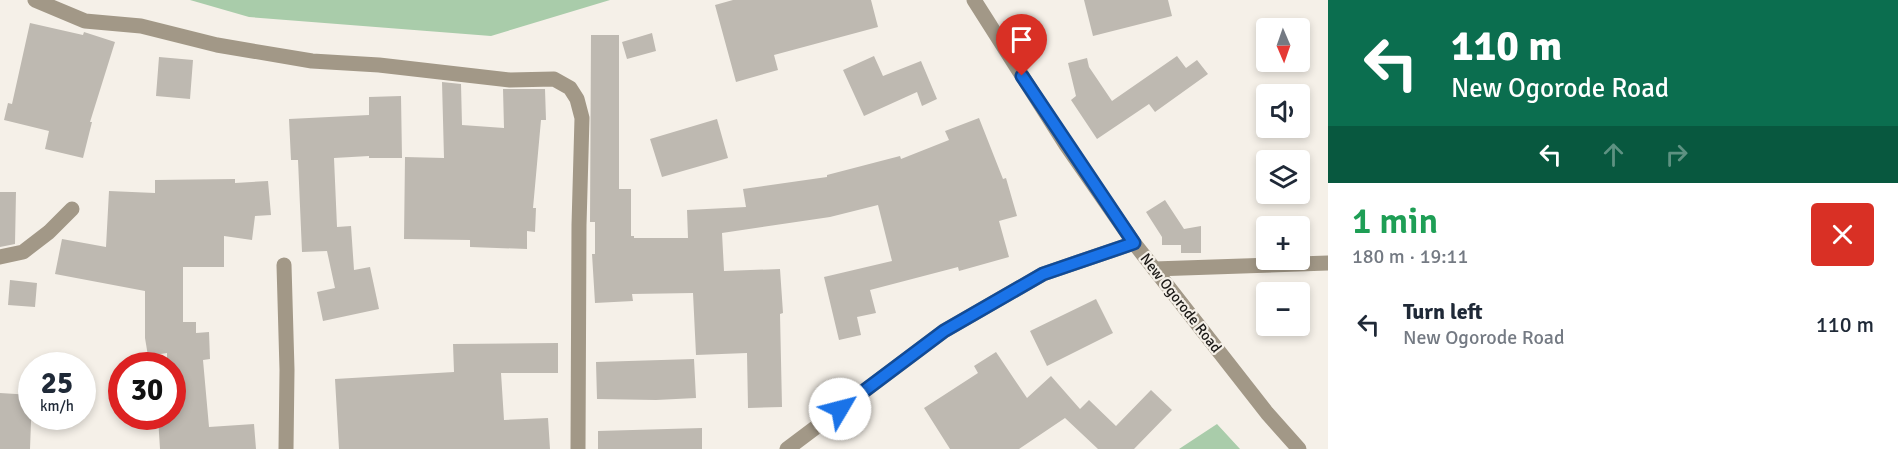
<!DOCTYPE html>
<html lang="en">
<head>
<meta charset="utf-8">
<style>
	:root { --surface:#fff; --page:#f2f2f3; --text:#1f2937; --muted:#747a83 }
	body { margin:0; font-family:Signika,sans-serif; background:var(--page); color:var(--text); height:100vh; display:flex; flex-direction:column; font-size:22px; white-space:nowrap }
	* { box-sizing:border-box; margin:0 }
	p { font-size:20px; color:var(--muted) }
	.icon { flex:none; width:33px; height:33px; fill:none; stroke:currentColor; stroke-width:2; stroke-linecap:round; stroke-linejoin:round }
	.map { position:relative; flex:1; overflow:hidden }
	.drawer { display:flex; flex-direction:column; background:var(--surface); width:570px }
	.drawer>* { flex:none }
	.hud { background:#0b6e4f; color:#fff; overflow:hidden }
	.needle { width:39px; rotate:178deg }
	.fabs { position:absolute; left:1256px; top:18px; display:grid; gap:12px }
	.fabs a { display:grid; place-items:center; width:54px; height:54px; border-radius:6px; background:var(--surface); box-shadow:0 3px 9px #0003; font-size:30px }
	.speed { position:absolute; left:18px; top:352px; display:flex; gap:12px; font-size:30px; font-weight:700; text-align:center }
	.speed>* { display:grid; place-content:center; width:78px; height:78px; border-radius:50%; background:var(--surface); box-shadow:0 3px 9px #0003; line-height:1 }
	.speed small { font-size:15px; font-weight:400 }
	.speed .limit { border:9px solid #d22; background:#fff; color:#111 }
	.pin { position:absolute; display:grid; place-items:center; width:51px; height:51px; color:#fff; margin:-62px -26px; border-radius:50% 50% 50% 0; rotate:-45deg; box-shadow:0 0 6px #0007 }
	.pin .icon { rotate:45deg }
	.me { position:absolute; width:66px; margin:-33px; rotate:53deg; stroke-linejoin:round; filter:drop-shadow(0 0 4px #0008) }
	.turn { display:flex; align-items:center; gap:21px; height:126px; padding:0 24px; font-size:27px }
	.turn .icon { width:78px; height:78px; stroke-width:2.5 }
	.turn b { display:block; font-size:42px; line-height:51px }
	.lanes { display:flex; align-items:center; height:57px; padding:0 24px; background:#0003; justify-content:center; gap:30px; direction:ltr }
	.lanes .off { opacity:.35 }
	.round { display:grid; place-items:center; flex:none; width:63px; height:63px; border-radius:6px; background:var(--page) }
	.overview { display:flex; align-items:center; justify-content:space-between; height:102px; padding:0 24px }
	h1 { font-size:36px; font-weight:600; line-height:45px; color:#1e9e55 }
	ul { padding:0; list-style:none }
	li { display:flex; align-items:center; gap:18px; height:78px; padding:0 24px }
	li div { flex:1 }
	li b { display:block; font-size:22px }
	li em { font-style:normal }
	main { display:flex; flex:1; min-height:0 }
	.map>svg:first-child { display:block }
	.forest { fill:#a9ccaa }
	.building { fill:#beb9b1 }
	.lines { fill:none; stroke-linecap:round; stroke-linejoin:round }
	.minor { stroke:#a29887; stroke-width:15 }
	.route-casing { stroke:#114b97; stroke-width:15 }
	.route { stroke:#1a73e8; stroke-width:10 }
	.labels { text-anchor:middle; stroke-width:4.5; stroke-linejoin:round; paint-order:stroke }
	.street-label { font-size:15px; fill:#1c1a17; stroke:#f5f0e8 }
</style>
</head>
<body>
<main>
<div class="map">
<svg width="1328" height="449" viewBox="0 0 1328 449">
	<rect width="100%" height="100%" fill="#f5f0e8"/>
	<path class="forest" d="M190,0h420l-119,36 -242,-19z
		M1217,424l23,25h-61z"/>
	<path class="building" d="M733,0h138l7,27 -104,28 4,15 -42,12 -21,-77z
		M1084,0h84l4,16 -79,20z
		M30,23l53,12 1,-3 31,10 -25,80h2l-9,36 -38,-9 4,-18 -45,-11 4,-17 4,1z
		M652,33l4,18 -29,8 -5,-17z
		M591,35h28v154h12v47h3v2h54l-1,-28 59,-3 -3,-18 84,-12v-2l73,-19 1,3 48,-19 -4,-9 34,-13 24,61 3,-1 11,38 -18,5 10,36 -50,14 -1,-4 -88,23 6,23 -19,4 4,18 -22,5 -15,-63 68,-16 -14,-56 -48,12 -108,16 2,38 56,-2 3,44 -3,1 2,93 -34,1 -1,-55 -51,2 -3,-62 -61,1 1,7 -38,2 -3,-49h3v-32h-5z
		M874,56l9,20 38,-15 16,38 -15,7 -5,-14 -53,24 -21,-46z
		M1177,56l9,12 11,-8 11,14 -53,38 -6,-8 -52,35 -26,-39 5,-4 -8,-33 19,-5 2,9 23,34z
		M159,57l34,3 -3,39 -34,-3z
		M442,82l19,2 1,41 42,3 -1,-39h42l1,31h-5l-8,88h3l-1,24 -8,-1v18l-57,-2v-7l-66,-1 1,-82 39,1z
		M401,96l1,62h-33v-2l-35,2 3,69 14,-1 3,44 16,-3 9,42 -56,12 -6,-29 18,-4 -8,-37 -25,1 -4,-92h-7l-2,-41 80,-4v-18z
		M717,119l11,39 -66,19 -12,-38z
		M235,179v4l33,-2 3,34 -16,1 -3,24 -28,-4v31h-41v55h13v11l13,-1 1,27 -7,1 6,67 45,-3 2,25h-96l-2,-32h14v-54h-5v-10l-19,3 -3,-18v-47l-90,-17 7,-35 44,8 3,-56 46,2v-13z
		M0,192h16l-1,52 -15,3z
		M1165,200l19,29 17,-3v27h-20v-8h-19v-8l-16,-25z
		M10,280l27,3 -2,24 -27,-2z
		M1096,299l17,34 -66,33 -17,-35z
		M558,343v30h-57l3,47 44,-2 2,31h-211l-4,-70 119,-7 -1,-28z
		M996,352l31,46 24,-22 29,33 9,-9 27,26 35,-36 21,20 -38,39h-36l-33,-31 -46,31h-69l-26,-41 54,-35 -4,-7z
		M694,359l2,39 -40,2 -59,-1 -1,-37z
		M0,393l32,2 -2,54h-30z
		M702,428v21h-104v-18z"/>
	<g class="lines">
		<path class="minor" d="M35,0l50,21 56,5 76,19 95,16 67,4 131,15 44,-1 16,9 7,11 5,19 -3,107 -1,224
			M974,0l92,145 68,98 133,170 32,36
			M0,257l23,-5 26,-20 23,-23
			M284,265l3,105 -1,79
			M1154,269l174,-6
			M787,449l157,-118 99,-57 91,-31"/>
	</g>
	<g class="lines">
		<defs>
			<path id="route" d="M840,409l104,-78 99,-57 91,-31 -112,-167"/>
		</defs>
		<use href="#route" class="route-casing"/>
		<use href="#route" class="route"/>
	</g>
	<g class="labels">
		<g class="street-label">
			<text transform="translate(1181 303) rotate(52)" y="5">New Ogorode Road</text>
		</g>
	</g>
</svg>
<div class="fabs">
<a><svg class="needle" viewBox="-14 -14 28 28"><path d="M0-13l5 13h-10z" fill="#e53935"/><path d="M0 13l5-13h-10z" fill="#747a83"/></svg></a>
<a><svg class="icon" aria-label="sound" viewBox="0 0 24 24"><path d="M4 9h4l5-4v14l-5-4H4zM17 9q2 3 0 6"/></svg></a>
<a><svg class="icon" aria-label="layers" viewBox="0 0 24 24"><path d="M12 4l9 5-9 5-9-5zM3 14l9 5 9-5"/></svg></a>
<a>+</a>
<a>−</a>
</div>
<div class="speed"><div>25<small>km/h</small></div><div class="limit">30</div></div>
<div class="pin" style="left:1022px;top:76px;background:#d93025"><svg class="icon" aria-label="arrive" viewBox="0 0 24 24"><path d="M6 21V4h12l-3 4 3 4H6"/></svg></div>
<svg class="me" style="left:840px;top:409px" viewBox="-20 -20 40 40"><circle r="19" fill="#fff"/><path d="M0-13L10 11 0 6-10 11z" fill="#1a73e8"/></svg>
</div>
<section class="drawer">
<div class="hud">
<div class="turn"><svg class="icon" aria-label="left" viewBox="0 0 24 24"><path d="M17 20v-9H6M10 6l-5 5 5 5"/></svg><div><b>110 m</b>New Ogorode Road</div></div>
<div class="lanes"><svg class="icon" aria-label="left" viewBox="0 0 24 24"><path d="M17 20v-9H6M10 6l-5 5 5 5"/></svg><svg class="icon off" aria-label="ahead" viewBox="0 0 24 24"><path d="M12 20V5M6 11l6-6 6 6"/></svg><svg class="icon off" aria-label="right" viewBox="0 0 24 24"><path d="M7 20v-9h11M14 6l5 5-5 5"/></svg></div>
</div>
<div class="overview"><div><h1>1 min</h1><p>180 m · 19:11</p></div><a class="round" style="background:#d93025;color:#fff"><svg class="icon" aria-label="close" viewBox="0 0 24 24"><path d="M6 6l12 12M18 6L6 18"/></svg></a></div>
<ul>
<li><svg class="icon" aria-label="left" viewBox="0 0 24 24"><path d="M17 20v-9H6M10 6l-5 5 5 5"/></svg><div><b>Turn left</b><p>New Ogorode Road</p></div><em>110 m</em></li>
</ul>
</section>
</main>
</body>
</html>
